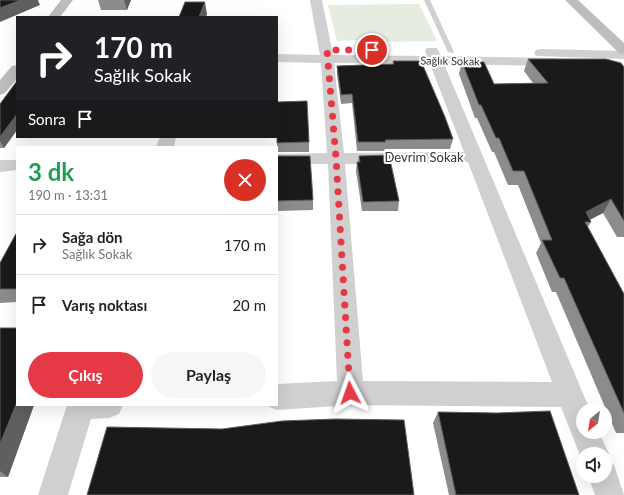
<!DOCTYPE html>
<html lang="tr">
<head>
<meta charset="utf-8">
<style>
	:root { --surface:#fff; --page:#f6f6f6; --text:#222; --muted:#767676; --line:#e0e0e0; --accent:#e63946 }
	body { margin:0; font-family:Lato,sans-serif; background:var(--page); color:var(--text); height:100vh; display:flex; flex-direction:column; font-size:15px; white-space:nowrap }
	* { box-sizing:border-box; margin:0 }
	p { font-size:13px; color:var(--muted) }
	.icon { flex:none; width:22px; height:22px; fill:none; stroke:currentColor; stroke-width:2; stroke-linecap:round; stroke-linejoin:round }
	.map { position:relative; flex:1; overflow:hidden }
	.side { position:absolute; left:16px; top:146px; width:262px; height:260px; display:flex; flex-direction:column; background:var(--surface); border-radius:0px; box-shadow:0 4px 16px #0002 }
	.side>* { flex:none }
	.top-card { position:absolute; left:16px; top:16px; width:262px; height:122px; border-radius:0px; box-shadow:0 4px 16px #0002; background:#202124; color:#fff; overflow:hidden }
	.needle { width:26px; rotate:210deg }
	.buttons { position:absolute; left:576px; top:403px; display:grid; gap:8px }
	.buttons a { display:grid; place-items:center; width:36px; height:36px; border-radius:50%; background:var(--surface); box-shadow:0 4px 16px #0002; font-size:20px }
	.pin { position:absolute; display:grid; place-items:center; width:34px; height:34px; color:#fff; margin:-17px; border:2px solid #fff; border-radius:50%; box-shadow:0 1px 4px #0007 }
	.me { position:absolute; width:44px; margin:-22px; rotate:356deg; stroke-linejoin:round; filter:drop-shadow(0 0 3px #0008) }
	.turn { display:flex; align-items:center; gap:14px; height:84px; padding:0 12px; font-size:18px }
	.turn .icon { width:52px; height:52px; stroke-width:2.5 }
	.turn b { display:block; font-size:28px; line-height:34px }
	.then { display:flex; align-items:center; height:38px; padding:0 12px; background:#0003; gap:8px; font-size:15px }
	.round { display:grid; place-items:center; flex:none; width:42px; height:42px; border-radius:21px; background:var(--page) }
	.head { display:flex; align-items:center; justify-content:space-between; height:68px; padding:0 12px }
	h1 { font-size:24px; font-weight:700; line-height:30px; color:#1e9e55 }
	.cta { display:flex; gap:8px; margin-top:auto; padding:8px 12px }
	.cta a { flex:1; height:46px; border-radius:24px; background:var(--accent); color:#fff; font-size:16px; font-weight:700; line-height:46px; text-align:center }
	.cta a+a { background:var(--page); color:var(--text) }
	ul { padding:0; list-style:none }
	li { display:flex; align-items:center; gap:12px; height:60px; padding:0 12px; border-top:1px solid var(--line) }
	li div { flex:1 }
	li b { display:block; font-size:15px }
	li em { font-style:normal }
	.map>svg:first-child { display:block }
	.green { fill:#e6ecdf }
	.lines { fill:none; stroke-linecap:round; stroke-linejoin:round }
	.lane { fill:#d0d0d0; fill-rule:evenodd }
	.street { fill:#d0d0d0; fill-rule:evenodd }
	.secondary { fill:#bdbdbd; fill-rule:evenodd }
	.wall { fill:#8c8c8c }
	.shaded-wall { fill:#5f5f5f }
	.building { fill:#1a1a1a; stroke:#5f5f5f }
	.route { stroke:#e63946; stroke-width:7; stroke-dasharray:0 12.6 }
	.labels { text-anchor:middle; stroke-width:4; stroke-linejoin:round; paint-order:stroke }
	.far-street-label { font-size:11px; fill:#333; stroke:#fff }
	.street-label { font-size:13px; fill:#333; stroke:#fff }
</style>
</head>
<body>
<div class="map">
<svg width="624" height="495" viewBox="0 0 624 495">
	<rect width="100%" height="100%" fill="#fff"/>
	<path class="green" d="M419,4l18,37 -50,1 -1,-3 -49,2 -9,-36z"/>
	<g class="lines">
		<path class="lane" d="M424,0h6l24,52 -1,1 -5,-1z"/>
		<path class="street" d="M310,0h12l11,55 94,1 -2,-5 2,-3h10l4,8 115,2 5,1 2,3 -2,3 -5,1 -112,-2 146,346h-7v22h16l10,22 -4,8 9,3 10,30h-29l-7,-19h17v-22h-22v9l-22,-56 -210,-2 -74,5 -10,-4 10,-1v-21l60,-3 -9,-217h-51v-10l50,-1 -6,-90 -44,-1v-8l43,1zM334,63l96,1 34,88 -120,1zM468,162l84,220 -189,-1 -18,-217z
			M541,49l83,2v8l-88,-3 -2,-3 2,-3z
			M160,137h16l-2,10h-18z
			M0,160h17v10l-17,2z
			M67,405h56l-4,9 -10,4 -18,1 -23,76h-30z"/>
		<path class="secondary" d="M61,0h12l-13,17h-12z
			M565,0h13l46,43v11l-5,-1z
			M17,65v14l-12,14 -5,2v-15l12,-14z"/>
	</g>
	<path class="wall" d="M98,0h33l-4,10h-26z
		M528,59l96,8v170h-7l-14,-24 -14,7 2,2 -3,5 36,67v140v-1h-8l-60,-141h-4l-16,-39 5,-10 -23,-58h-10l-14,-33h-2l-15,-34h-2l-16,-44 3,-12 32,22 39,-1 -9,-12z
		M393,61l60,78 -3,10h-65l-1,2h-27l-5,-48 -11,1 -4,-29v-9l56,-2z
		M17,81v49l-13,18h-4v-44z
		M309,142v10h-32v-9z
		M277,156l36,44v10l-36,1z
		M359,156l40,45 -1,10h-36l-6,-40 1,-9h1z
		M17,232v70l-17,1v-40z
		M0,328l17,77h17l-26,72h-8z
		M438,412l141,83h-130l-16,-72z"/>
	<path class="shaded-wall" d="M21,0h17l2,5 -40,17v-14z
		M124,0h7l-4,10z
		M205,2l2,12 -1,3h-7z
		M17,114v16l-13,18 -4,-7v-4z
		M611,199l-8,14 -25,13 8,-14z
		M17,402v3h17l-26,72 -8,-6v-27z"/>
	<path class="building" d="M0,0h21l-21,8z
		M185,2h20l-6,15h-20z
		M528,59h78l15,4 3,4v154l-13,-22 -25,13 5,10h-6l39,72v119l-60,-135h-4l-18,-38h10l-28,-69h-11l-14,-33h-3l-15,-33h-2l-17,-43h22l10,22 54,-1z
		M393,61h28l24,56 8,22 -68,1 1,2h-28l-6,-48 -11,1 -4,-29 57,-2z
		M17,81v33l-17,23v-33z
		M307,101l2,41 -32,1v-41z
		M389,155l10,46 -36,1 -6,-40h3l-1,-6z
		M277,156h33l3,44 -36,1z
		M17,232v57h-17v-26z
		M0,328h17v74l-17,42z
		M550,411l29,84h-123l-18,-83 59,1z
		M335,419l69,1 10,75h-327l20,-68 115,2 60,-8z"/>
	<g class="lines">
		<path class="route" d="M350,393l-14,-235 -9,-108h45"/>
	</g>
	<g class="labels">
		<g class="far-street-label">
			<text transform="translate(450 61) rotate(1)" y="4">Sağlık Sokak</text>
		</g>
		<g class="street-label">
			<text x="424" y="162">Devrim Sokak</text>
		</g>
	</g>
</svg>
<div class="buttons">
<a><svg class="needle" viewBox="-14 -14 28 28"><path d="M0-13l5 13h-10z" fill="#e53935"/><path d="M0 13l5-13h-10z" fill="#767676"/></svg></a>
<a><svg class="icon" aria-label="sound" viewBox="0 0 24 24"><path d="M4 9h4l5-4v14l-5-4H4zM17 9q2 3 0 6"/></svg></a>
</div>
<div class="pin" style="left:372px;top:50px;background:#d93025"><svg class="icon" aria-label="arrive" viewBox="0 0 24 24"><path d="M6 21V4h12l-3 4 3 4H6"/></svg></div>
<svg class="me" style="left:350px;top:393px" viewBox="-20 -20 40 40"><path d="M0-17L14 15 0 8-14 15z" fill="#e63946" stroke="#fff" stroke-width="4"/></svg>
<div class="top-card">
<div class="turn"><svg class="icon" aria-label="right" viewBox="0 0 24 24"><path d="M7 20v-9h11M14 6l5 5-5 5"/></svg><div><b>170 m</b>Sağlık Sokak</div></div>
<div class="then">Sonra<svg class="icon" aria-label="arrive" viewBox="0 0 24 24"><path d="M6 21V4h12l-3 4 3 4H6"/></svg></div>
</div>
<section class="side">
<div class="head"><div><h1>3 dk</h1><p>190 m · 13:31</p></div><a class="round" style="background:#d93025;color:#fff"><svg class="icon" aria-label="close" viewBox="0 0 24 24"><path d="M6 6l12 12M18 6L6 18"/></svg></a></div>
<ul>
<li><svg class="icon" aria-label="right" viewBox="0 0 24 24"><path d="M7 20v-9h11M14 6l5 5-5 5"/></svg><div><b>Sağa dön</b><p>Sağlık Sokak</p></div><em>170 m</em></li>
<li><svg class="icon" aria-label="arrive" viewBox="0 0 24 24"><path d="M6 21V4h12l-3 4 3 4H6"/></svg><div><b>Varış noktası</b></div><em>20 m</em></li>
</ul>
<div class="cta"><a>Çıkış</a><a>Paylaş</a></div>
</section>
</div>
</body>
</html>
